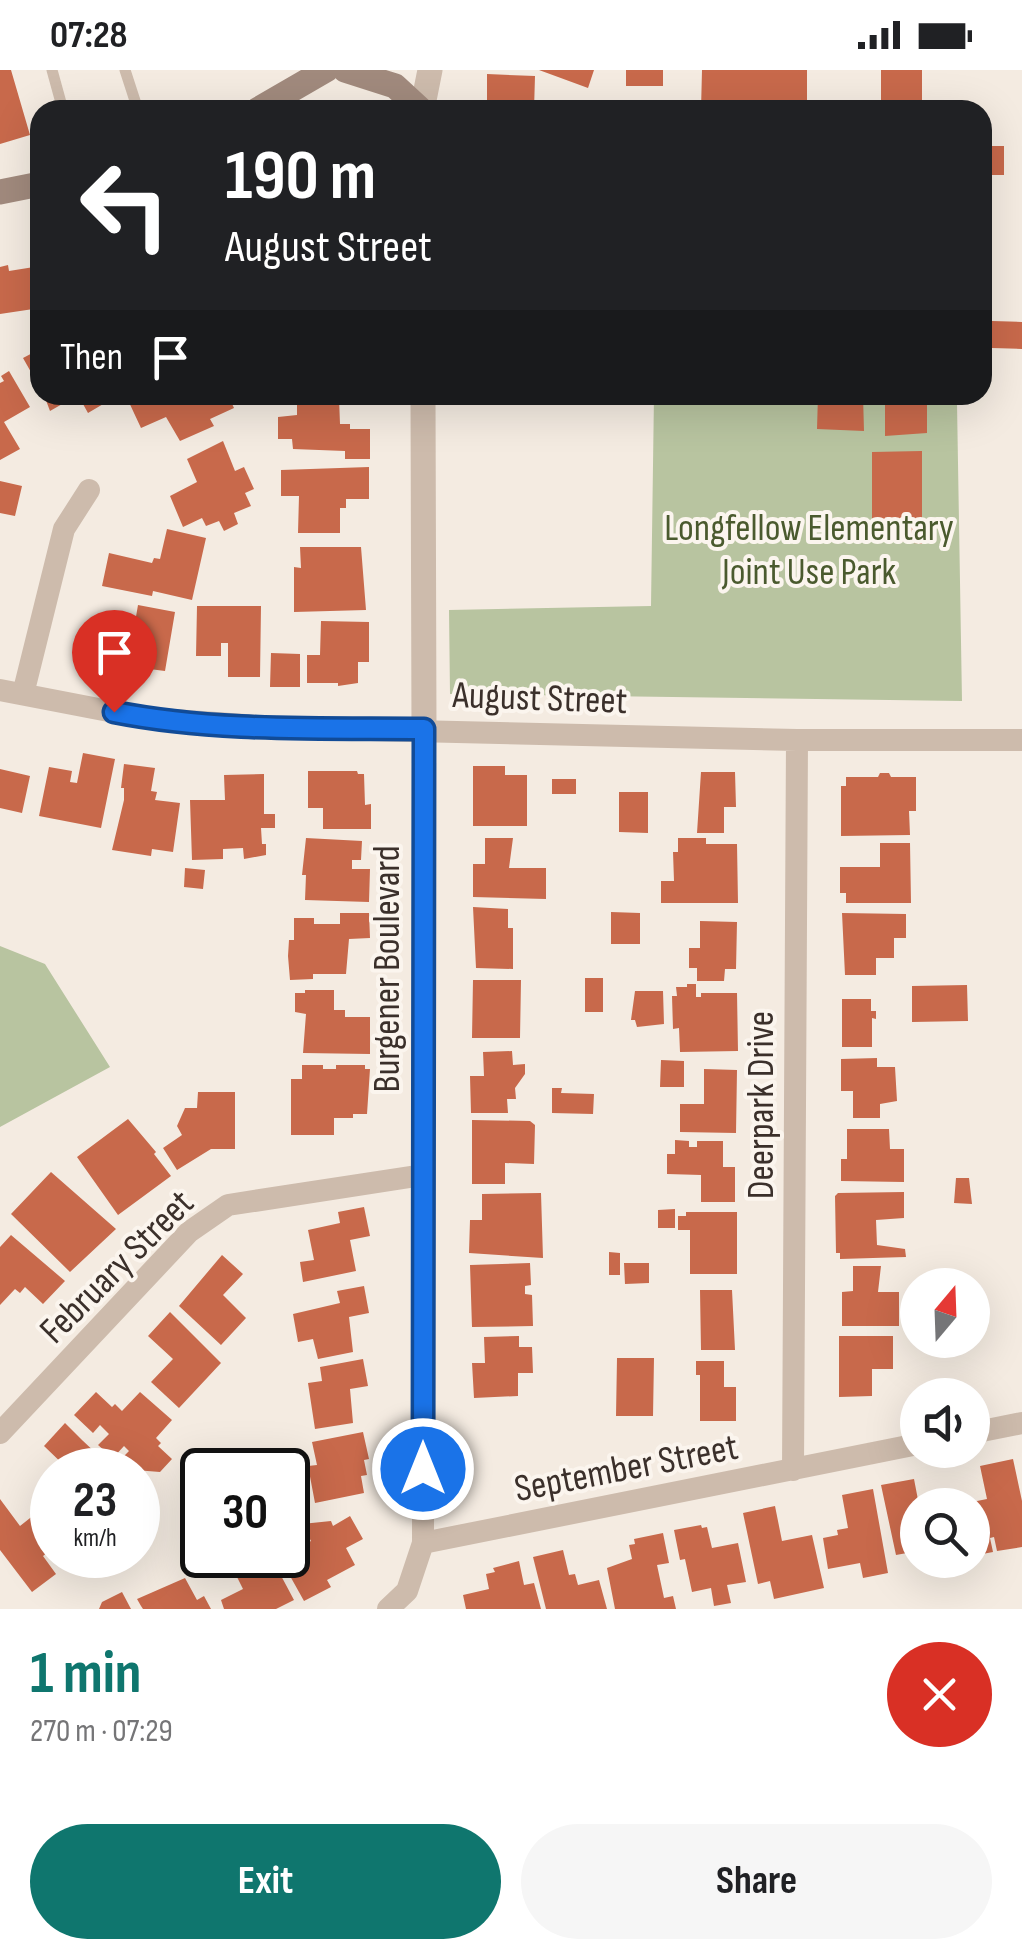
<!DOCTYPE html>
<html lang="en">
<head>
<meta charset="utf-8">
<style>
	:root { --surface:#fff; --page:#f6f6f6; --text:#202124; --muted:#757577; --accent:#0f766e }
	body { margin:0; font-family:"Sofia Sans Condensed",sans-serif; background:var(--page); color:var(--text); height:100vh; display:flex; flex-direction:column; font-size:38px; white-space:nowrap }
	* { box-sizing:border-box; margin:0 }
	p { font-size:32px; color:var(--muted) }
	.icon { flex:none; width:55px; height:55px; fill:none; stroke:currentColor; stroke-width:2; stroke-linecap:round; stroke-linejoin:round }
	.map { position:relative; height:1539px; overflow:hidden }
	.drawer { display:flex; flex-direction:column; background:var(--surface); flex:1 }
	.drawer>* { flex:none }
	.banner { position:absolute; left:30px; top:30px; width:962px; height:305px; border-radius:30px; box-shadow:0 10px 40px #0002; background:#202124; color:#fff; overflow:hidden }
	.needle { width:65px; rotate:19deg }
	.fabs { position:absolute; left:900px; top:1198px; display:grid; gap:20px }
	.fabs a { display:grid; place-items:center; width:90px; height:90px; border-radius:50%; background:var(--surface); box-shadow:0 10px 40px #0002; font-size:50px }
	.speed { position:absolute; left:30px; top:1378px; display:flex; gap:20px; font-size:50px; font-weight:700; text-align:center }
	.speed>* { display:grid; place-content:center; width:130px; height:130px; border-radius:50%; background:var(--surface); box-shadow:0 10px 40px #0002; line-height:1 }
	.speed small { font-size:25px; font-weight:400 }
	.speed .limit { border:5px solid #111; border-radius:15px; background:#fff; color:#111 }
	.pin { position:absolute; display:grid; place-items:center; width:85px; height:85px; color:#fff; margin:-102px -42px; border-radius:50% 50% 50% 0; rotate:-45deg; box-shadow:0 0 10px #0007 }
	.pin .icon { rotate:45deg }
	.me { position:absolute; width:110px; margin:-55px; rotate:0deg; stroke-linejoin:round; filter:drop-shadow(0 0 8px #0008) }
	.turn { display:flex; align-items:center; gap:35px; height:210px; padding:0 30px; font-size:45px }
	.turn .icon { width:130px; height:130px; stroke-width:2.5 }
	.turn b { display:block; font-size:70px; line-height:85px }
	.then { display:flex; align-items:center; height:95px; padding:0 30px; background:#0003; gap:20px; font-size:38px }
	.round { display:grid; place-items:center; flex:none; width:105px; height:105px; border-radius:52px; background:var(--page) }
	.overview { display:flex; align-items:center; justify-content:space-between; height:170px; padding:0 30px }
	h1 { font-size:60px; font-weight:700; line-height:75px; color:var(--accent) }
	.action { display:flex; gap:20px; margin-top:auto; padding:20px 30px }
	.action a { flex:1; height:115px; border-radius:60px; background:var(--accent); color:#fff; font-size:40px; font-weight:700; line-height:115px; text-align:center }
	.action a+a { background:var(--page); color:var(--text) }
	.status { display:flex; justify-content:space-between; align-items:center; height:70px; padding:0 50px; background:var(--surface); direction:ltr }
	.status svg { height:28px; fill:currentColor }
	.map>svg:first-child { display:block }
	.green { fill:#b8c4a0 }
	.building { fill:#c8694b }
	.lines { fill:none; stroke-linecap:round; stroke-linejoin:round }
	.service { stroke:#cdbbac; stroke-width:11 }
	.minor { stroke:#cdbbac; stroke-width:22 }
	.tertiary { stroke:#cdbbac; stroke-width:25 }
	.secondary { stroke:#a18a7d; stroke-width:25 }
	.route-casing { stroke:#114b97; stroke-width:25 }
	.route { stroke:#1a73e8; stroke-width:18 }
	.labels { text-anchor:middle; stroke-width:8; stroke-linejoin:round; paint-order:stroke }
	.park-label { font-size:38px; fill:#4a5a2e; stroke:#fbf5ee }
	.street-label { font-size:38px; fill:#3b302b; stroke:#fbf5ee }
</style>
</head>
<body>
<div class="status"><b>07:28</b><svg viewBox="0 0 49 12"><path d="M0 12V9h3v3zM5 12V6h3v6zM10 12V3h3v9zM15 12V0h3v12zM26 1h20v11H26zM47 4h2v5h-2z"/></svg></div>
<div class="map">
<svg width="1022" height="1539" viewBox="0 0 1022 1539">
	<rect width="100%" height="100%" fill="#f4ebe1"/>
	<path class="green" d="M654,325l303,8 5,298 -512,-7 -1,-84 202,-4z
		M0,876l45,18 65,103 -110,60z"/>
	<path class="building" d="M0,0h11l19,65 -30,9z
		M539,0h55l-6,18z
		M626,0h37v16h-37z
		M702,0h105v40h-106z
		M881,0h41v40h-41z
		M487,4l48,2 -1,34h-47z
		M982,76h22v29h-22z
		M8,195l1,6 25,-4 6,41 -40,6v-47z
		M992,251l30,1v27l-30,-1z
		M40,279v39l-17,-30z
		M9,301l21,36 -26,15 16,27 -20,11v-77l4,-2 -3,-5z
		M44,325h64l2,5 -22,13 -10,-18 -28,16z
		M133,325h95l6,13 -24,11 4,7 -34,15 -14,-24 -25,11 -14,-30z
		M818,325h45l1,36 -47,-2z
		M885,325h42v38l-42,3z
		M297,327l42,1 1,26h10v5h20v30h-25v-8l-52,-2 -1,-10h-14v-22l19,-2z
		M223,371l12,30 9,-4 10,22 -9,4 6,13 -17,7 4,11 -14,7 -5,-10 -13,5 -4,-8 -19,9 -13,-31 27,-14 -10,-23z
		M922,381v93l-50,-6v-86z
		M369,397v32h-23v9h-6v25h-42l1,-37h-18v-26z
		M0,411l22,5 -7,30 -15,-3z
		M167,459l39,9 -14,62 -39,-9 -1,5 -50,-10 7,-33 43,10 2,-5 6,1z
		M300,477h61l5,63 -72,2v-45l7,1z
		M138,535l37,7 -10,59 -70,-9 6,-33 32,5z
		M197,536h64l-1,71h-32v-34h-7v13h-25z
		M321,551l48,1v40h-11v21l-20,3v-3h-31v-28h13z
		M271,583l29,1v33h-30z
		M83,683l32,6 -14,69 -62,-12 10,-49 23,4 -2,11 7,1z
		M124,694l31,4 -4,23 6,1 -2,8 25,3 -7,49 -21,-3 -1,7 -39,-6 12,-50v-12h-3z
		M473,696h32v9h22v51h-54z
		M0,699l30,7 -8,37 -22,-5z
		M308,701h49l1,3h6l1,31 6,-1v25h-48v-21h-15z
		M701,702h34l1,35h-12v26h-27z
		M880,703h9l2,4h25v34h-7l1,24 -69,1v-50h5v-9h32z
		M264,704v40h11v14h-14l1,16h4v11l-22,4 -1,-11 -20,1v10l-31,1 -2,-60h35l-1,-25z
		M552,709h24v15h-24z
		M619,722h29v41l-29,-1z
		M306,768l56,3 -1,19h-9v9h18l-1,33 -64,-2 1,-25h-4z
		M485,768h28l-4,30h37v31l-73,-2v-33h12z
		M678,768h28v6h31l1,59h-77v-22h13l-1,-29h5z
		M880,773h30l1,60h-65v-10h-6v-26h40z
		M185,798l20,2 -2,19 -19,-2z
		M473,837l35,2v19h5v41l-37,-1z
		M611,842l29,1v31h-29z
		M340,843h29l1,25 -21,1 -3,35h-33v5l-23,1 -2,-24 1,-16h5v-22h20v6h26z
		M842,843l64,1v24h-12v20h-18v17h-31z
		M700,851l37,1 -1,47h-11l-1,12h-27v-13h-8v-20h11z
		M585,908h18v34h-18z
		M473,910h48l-1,58h-48z
		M687,914h9v13h5v-4h36l1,58 -58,1 -1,-24 -6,1 -1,-33h5l-1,-9h11z
		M967,915l1,36 -56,1v-36z
		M305,920h29v20h11v7h25v37l-67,-1 3,-39 -11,-2v-19h10z
		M635,921h28l1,33 -27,3 -2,-7h-4z
		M842,929h29v12h5v8l-4,-1v29h-30z
		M512,981l1,14 12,-1v10l-10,14 1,11h-9l1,14h-37l-1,-37h14l-1,-24z
		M877,988v9h18l2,34 -17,3v14h-27v-27h-12v-32z
		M661,990l23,1v26h-24z
		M302,995h21v4h13v-4h29v4h5l-3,45h-14v4h-19v17h-43v-56h11z
		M704,999l33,1 -1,63 -56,-1v-28h24z
		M552,1018h10l-1,5 33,1 -1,20 -41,-1z
		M198,1022h37v57h-24l-34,21 -14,-22 19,-13 -5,-9 8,-18h12z
		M128,1049l28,33 -2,2 17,22 -53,39 -41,-58z
		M472,1050l58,1 5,4 -1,39 -29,-1v21h-33z
		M847,1059h42l1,20h14v33l-63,-1v-22h6z
		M675,1070l14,1v6h8v-6h26v26h12v35h-34v-27l-34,-1v-20h8z
		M51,1102l65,57 -46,43 -59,-58z
		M956,1108h13l3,26 -18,-1z
		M904,1122v26l-28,2 1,25 28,4 1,8 -66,2v-6h-4l-1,-57 3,-3z
		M541,1123l2,65 -74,-5 1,-33h12v-26z
		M364,1137l6,29 -20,4 6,31 -53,11 -3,-20 14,-2 -6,-30 32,-7 -2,-11z
		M675,1139v19h-17v-18z
		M686,1142h51v62h-47v-44h-12v-14h8z
		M11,1165l54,46 -22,23 -18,-17 -5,6 -5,-4 -15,16v-58z
		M609,1182l11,1v22h-11z
		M222,1185l21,19 -20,21 23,23 -25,27 -42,-39z
		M530,1193l1,22 -6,1v8l7,1 1,31 -61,1 -2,-62z
		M624,1193h25v20l-24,1z
		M853,1196h28l-3,26h21v34h-57v-34l11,-1z
		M364,1216l5,27 -20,4 4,35 -35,7 -5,-20 -15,3 -5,-28 47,-11 -3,-12z
		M700,1220h32l3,60h-34z
		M170,1242l51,51 -42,45 -28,-26 22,-23 -25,-23z
		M519,1266v11h13l1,26h-15v23l-44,2 -2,-35h13l-1,-26z
		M839,1266h54v33h-21v27l-33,1z
		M617,1288h37l-1,58h-37z
		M363,1289l5,27 -18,3 3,34 -38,6 -7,-46 14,-2 -2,-14z
		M696,1291h28v26h12v34h-36v-46h-4z
		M96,1322l16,15 3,-3 7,7 18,-19 32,28 -16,18 5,5 -3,3 14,13 -12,13 -25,-2 -13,-12 7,-7 -5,-5 -11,12 -15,-13 11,-11 -9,-9 -7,8 -19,-18z
		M65,1353l17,17 32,30h-45l-25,-24z
		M363,1362l6,27 -5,1 3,15 -6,1 3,17 -49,10 -7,-37 9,-1 -5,-23z
		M1013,1389l9,42v46l-25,4 -3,-14 -4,1 3,14 -21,4v-54l15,-3 -7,-33z
		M914,1409l5,26 -1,46 -22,4 -15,-70z
		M873,1419l15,84 -25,5 -3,-15 -32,6 -5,-31 15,-3 -1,-5 11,-2 -6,-33z
		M0,1429l20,27 24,-19 8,12v30l-9,7 13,18 -24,18 -32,-42z
		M775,1436l7,35 30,-6 12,53 -50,11 -4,-18 -12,3 -15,-71z
		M350,1446l13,23 -17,9 9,17 -28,15 4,7 -27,14 -24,-43 31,-17 -9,-17 29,-3 2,5z
		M701,1455l1,3 5,-1 5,21 26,-5 8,39 -19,3 4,18 -17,3 -3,-18 -19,4 -7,-33 -5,1 -6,-30z
		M663,1463l6,30 -12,2 7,33 9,-2 3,13h-61l-8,-41 25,-9 -3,-14 6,-1 -1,-5z
		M563,1480l6,25 6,-1 3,11 21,-5 8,29h-61l-13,-52z
		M251,1485h19l24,45 -18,9h-52l-3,-9 22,-11 -12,-24z
		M519,1491l5,24 10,-2 7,26h-75l-3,-14 26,-6 -3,-15 9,-2 -2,-4z
		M185,1508l12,22 7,-4 7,13h-68l-2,-3 -4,-7z
		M122,1522l9,17h-32l3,-7z"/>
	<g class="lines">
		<path class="service" d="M52,0l11,40
			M125,0l13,40"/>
		<path class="minor" d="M0,620l145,28 141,10 511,12h225
			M23,624l41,-165 25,-39
			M0,1363l189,-201 39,-27 195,-30
			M972,1363l50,-10
			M793,1400l4,-730
			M423,1473l495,-99
			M388,1539l19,-18 16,-48 1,-814"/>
		<path class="tertiary" d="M422,40l8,-40
			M423,325l1,334"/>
		<path class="secondary" d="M345,0l50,16 26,24
			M257,40l69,-40
			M0,122l40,-8"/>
	</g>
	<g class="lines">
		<defs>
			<path id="route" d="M114,642c101,20 207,16 310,17l-1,740"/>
		</defs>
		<use href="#route" class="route-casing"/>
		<use href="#route" class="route"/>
	</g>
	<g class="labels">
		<g class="park-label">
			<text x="809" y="470">Longfellow Elementary<tspan x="809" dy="44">Joint Use Park</tspan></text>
		</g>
		<g class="street-label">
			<text transform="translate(540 627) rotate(2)" y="13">August Street</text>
			<text transform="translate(386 899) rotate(-90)" y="13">Burgener Boulevard</text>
			<text transform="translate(760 1035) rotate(-90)" y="13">Deerpark Drive</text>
			<text transform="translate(116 1196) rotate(-45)" y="13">February Street</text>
			<text transform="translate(626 1397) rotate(-11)" y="13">September Street</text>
		</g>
	</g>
</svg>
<div class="fabs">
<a><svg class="needle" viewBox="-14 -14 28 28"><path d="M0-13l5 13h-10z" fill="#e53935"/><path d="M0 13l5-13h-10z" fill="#757577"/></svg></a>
<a><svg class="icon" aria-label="sound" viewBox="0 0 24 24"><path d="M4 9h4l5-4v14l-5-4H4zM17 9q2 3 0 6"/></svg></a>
<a><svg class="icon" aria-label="search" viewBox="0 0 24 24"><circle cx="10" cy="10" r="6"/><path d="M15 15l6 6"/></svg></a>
</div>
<div class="speed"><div>23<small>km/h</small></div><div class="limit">30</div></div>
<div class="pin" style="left:114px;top:642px;background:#d93025"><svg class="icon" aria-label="arrive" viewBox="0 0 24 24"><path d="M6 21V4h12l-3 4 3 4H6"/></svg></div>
<svg class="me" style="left:423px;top:1399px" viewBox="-20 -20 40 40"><circle r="17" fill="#1a73e8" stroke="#fff" stroke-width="3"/><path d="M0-11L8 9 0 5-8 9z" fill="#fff"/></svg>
<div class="banner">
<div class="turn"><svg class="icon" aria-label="left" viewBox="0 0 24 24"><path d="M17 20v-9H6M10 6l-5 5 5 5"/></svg><div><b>190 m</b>August Street</div></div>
<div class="then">Then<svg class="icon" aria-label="arrive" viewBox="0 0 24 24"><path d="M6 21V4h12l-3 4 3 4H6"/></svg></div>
</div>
</div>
<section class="drawer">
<div class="overview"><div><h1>1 min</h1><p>270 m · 07:29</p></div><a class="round" style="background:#d93025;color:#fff"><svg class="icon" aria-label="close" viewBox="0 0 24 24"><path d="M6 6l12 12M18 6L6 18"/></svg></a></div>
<div class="action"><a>Exit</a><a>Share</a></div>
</section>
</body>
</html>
